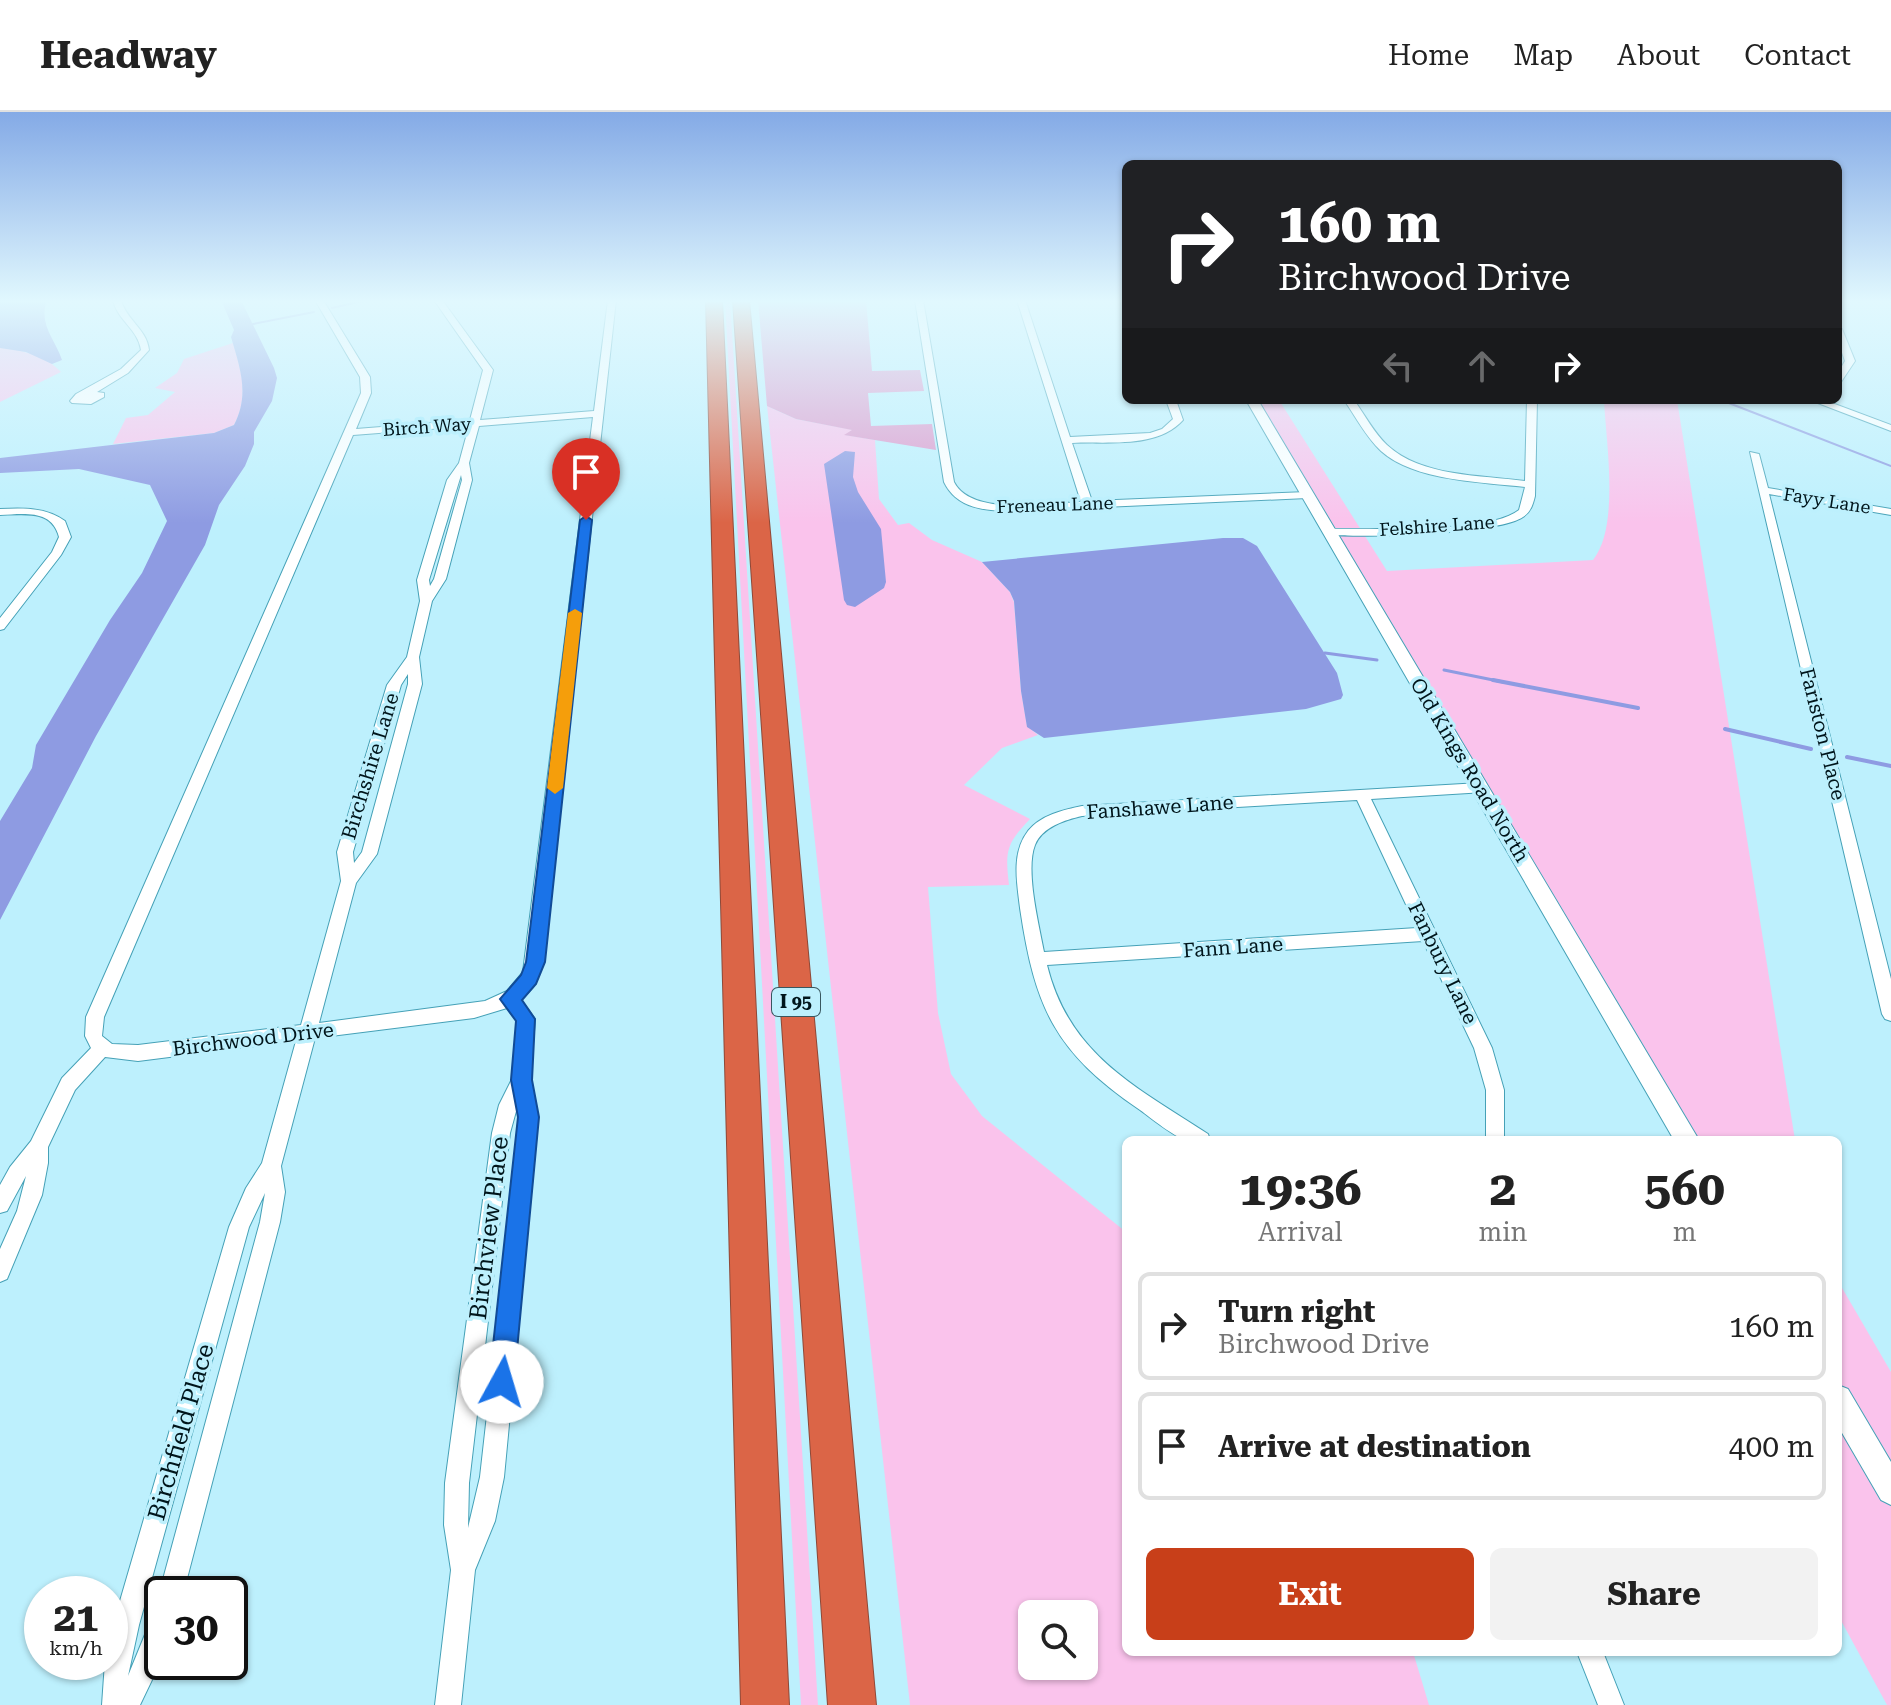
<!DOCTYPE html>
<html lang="en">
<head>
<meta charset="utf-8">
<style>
	:root { --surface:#fff; --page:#f2f2f2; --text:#222; --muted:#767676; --line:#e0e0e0; --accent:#c83f19 }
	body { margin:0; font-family:"Roboto Serif",serif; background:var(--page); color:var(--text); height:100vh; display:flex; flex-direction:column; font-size:30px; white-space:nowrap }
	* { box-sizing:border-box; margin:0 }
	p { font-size:26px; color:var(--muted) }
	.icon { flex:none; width:44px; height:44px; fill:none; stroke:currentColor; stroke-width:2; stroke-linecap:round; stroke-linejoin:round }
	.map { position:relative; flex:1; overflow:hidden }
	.side { position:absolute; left:1122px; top:1024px; width:720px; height:520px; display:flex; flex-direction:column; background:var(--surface); border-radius:12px; box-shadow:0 2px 6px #0004 }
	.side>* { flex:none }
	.top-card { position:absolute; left:1122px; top:48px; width:720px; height:244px; border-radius:12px; box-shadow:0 2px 6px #0004; background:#202124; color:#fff; overflow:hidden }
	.tools { position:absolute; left:1018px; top:1488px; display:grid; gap:16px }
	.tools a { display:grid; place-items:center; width:80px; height:80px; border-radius:12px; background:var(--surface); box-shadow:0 2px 6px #0004; font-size:40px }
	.speed { position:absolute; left:24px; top:1464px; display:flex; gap:16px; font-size:40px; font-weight:700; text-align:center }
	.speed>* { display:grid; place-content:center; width:104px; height:104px; border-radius:50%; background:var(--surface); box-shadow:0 2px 6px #0004; line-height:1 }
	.speed small { font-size:20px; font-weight:400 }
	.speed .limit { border:4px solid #111; border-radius:12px; background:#fff; color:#111 }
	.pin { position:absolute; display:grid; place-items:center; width:68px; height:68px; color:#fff; margin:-82px -34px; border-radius:50% 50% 50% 0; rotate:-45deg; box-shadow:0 0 8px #0007 }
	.pin .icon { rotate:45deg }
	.me { position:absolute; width:88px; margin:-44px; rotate:6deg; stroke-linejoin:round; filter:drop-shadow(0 0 6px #0008) }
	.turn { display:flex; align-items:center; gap:28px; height:168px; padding:0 24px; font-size:36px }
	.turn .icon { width:104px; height:104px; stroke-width:2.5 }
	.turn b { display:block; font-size:56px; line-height:68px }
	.lanes { display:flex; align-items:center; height:76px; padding:0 24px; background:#0003; justify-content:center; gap:40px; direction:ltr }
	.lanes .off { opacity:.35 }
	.eta { display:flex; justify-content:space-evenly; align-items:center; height:136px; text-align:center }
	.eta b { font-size:48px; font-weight:700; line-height:56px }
	.primary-button { display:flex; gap:16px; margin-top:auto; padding:16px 24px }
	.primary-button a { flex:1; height:92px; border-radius:12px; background:var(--accent); color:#fff; font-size:32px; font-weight:700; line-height:92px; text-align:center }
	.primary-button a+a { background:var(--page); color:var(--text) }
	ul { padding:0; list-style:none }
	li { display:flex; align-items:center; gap:24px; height:108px; margin:0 16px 12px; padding:0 8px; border:4px solid var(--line); border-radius:12px }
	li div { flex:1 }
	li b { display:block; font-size:30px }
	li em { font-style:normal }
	header { display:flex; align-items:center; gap:48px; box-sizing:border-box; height:112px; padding:0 40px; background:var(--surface); border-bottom:2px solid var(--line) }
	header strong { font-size:38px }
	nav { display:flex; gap:44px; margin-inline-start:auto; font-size:28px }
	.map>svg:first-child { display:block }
	.green { fill:#fac3ec; fill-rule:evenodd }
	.forest { fill:#dd9acd }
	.water { fill:#8e9be2 }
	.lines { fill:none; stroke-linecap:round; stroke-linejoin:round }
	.stream-far2 { stroke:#8e9be2; stroke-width:2 }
	.stream-far1 { stroke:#8e9be2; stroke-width:3 }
	.stream { stroke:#8e9be2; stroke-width:4 }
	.minor-casing { stroke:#45a1b7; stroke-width:2 }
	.tertiary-casing { stroke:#45a1b7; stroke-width:2 }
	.motorway-casing { stroke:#8e4938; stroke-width:2 }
	.minor { fill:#fff; fill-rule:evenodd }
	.tertiary { fill:#fff; fill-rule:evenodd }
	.motorway { fill:#db6547; fill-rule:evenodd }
	.route { fill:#1a73e8; stroke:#114b97; stroke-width:2 }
	.slow { fill:#f59e0b }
	.labels { text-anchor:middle; stroke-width:7; stroke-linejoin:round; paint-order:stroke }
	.far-street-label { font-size:18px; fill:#00151b; stroke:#bdf0fd }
	.shield { fill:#bdf0fd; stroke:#39575f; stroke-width:2 }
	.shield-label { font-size:18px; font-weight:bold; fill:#00151b }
	.street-label { font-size:20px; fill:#00151b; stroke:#bdf0fd }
	.near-street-label { font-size:24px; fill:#00151b; stroke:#bdf0fd }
</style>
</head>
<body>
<header>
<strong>Headway</strong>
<nav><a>Home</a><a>Map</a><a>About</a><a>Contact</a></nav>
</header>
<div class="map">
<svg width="1891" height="1593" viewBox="0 0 1891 1593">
	<rect width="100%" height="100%" fill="#bdf0fd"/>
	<path class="green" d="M725,188h5l88,1405h-17z
		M233,231c9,29 16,53 1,82l-20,8 -101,11 13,-26 22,-3 27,-23 -20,-4 22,-15 7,-14z
		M0,236c19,0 49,10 61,24l-61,30z
		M1257,288h22l108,171 206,-11c27,-34 13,-117 11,-160h73l118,740h-98z
		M767,294l29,13 58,11 -8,5 29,5 4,59 19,26 11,-2 23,17 50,22 28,30 4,10 7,89 6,35 11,9 -36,13 -38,37 66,34c-24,25 -25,32 -21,66l-81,2 10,126 13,61 31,42 144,116v420h287l16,53h-519zM1032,1502h52v52h-52z
		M1838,1169l53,91v98l-53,-91z
		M1838,1302l53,92v199h-4l-49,-90z"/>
	<path class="forest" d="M758,188h108l6,71 48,-1 4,21 -56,2 3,33 61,-2 4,26 -92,-15 8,-5 -56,-11 -29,-13z"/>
	<path class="water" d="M0,188h47c-9,24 8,39 15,60l-10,4 -26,-12 -26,-4z
		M221,188h20l33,68 3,10 -5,23 -18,31v12l-9,22 -26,39 -14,40 -109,191 -96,184v-99l32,-53 4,-23 74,-125 32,-47 25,-52 -17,-36 -71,-16 -79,4v-15l214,-25 20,-8c16,-31 6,-57 -3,-88l3,-7z
		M845,339l10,1 -2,25 5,15 23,37 5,53 -2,6 -29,19 -8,-2 -3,-5 -20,-136z
		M1223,426h20l14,8 80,127 6,22 -2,4 -35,10 -262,29 -17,-11 -6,-36 -7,-90 -4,-9 -28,-30z"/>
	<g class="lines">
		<path class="stream-far2" d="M332,196l35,-8
			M253,212l61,-12
			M1721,288l170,66"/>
		<path class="stream-far1" d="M1325,541l52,7
			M1444,558l59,12"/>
		<path class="stream" d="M1493,568l145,28
			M1725,617l86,20
			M1847,645l44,9"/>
		<defs>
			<path id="minor" d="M113,188h8c5,20 26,29 28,50l-21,23 -31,19 7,1v4l-13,7 -19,-1 -2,-2 6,-7 45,-25 20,-19c-3,-21 -24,-30 -28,-50z
				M315,188h8l47,77 1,16 -15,36 114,-9 13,-50 -49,-70h8l51,70 -13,50 114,-9 14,-111h8l-73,662 -10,25 -12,13 14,19 -5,61 6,24 1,27 -33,346 -9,44 -20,49 -14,135h-26l16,-135 -7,-45 1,-42 47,-350 7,-28 13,-26 5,-58 -10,-13 -33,10 -159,20 -34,128 4,26 -5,30 -97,372h-21v8l-3,-8 101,-372 5,-29 -16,34 -110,398 -11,51 25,-61 9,-4v48l-22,46h-38l3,-43h5v-22l3,-15 116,-398 17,-39 16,-25 34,-122 -158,20 -33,-4 -30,33 -27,57v16l-6,32 -35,84 -7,3v-33l17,-38 9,-35 -19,35 -7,2v-28l10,-18 21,-26 31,-63 29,-30 -6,-12 1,-19 275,-624 -1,-16zM593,305l-70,555 -16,19 -22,10 -166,22 37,-140 21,-29 45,-170 -3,-27 13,-56 14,-22 26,-99 -3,-17 10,-37zM469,314l-10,37 -12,17 -30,100 3,21 -13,56 -20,28 -50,167 4,29 -40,144 -163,20 -26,-1 -10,-8 2,-19 249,-582zM461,363l1,5 -28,99 -4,7 -1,-6zM408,562v10l-46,168 -8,11 -1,-11 48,-167zM518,992l1,27 -39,346 -12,51 1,-45 41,-350z
				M915,188h8l31,182c18,35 93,21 127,20l-64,-202h8l45,137 80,-4 12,-4 11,-10 -7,-19h10l7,20c-26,29 -75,21 -111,23l20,58 215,-9 5,3 -5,3 -294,13c-27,0 -56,-2 -69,-29z
				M1119,188h7v8l-3,-1z
				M1838,214l4,3 13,32 -14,21 -3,1v-10l7,-12 -7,-20z
				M1344,288h10c11,15 20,33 33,45 34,32 95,30 138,36l2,-81h10l-2,96c-2,8 -4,16 -12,21 -24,17 -165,22 -197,17v-4l4,-1c41,-1 159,5 189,-19l6,-23c-43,-5 -111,-6 -144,-36 -15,-14 -25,-34 -37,-51z
				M1810,288h14l67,25v6z
				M1750,340l9,2 9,34 123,21v6l-122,-21 122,485v42l-6,-2 -3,-5z
				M0,397c23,-1 46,-2 65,12l6,16 -10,18 -57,74 -4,1v-12l52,-66 7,-15c-7,-28 -35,-23 -59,-22z
				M1480,671l7,5 -2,4 -114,7 121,249 12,42v50h-18v-50l-12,-42 -51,-107 -376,24c22,90 89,122 161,169l2,6c-7,0 -17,2 -24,0 -12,-3 -35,-22 -46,-30 -85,-58 -105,-101 -120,-202 -3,-25 -9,-55 8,-77 13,-16 35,-21 54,-25zM1357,688l60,128 -373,24c-5,-27 -19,-82 -9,-107 7,-18 30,-25 47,-29z
				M1577,1540h26l21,53h-26z"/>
			<path id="tertiary" d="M1246,288h12l441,740h-25z
				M1838,1273l10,4 43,73v43l-10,-5 -43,-74z"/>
			<path id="motorway" d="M706,188h16l67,1405h-48z
				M733,188h16l127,1405h-48z"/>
		</defs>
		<use href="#minor" class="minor-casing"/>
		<use href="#tertiary" class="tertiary-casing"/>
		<use href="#motorway" class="motorway-casing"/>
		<use href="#minor" class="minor"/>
		<use href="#tertiary" class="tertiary"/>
		<use href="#motorway" class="motorway"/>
	</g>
	<linearGradient id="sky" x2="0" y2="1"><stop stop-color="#84aae6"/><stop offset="0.46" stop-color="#e1f8fe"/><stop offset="1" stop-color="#e1f8fe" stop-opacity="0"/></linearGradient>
	<rect width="1891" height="411" fill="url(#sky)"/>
	<path class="route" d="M586,404l6,4 -47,442 -9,22 -14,16 13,19 -3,61 7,37 -25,265 -4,9 -8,4 -9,-4 -4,-9 29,-265 -7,-37 5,-59 -16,-22 21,-24 5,-13 54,-442z"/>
	<path class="slow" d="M575,497l7,4 -19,175 -8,6 -8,-6 21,-175z"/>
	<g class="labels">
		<g class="far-street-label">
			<text transform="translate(427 315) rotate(-4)" y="6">Birch Way</text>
			<text transform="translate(1827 389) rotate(9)" y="6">Fayy Lane</text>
			<text transform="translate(1055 393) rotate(-2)" y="6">Freneau Lane</text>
			<text transform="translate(1437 414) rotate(-4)" y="6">Felshire Lane</text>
		</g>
		<rect class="shield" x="772" y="876" width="48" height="28" rx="6"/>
		<g class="shield-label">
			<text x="796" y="896">I 95</text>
		</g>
		<g class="street-label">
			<text transform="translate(1823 622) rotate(76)" y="7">Fariston Place</text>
			<text transform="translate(370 654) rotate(-73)" y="7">Birchshire Lane</text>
			<text transform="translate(1470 658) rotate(59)" y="7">Old Kings Road North</text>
			<text transform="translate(1160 695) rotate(-4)" y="7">Fanshawe Lane</text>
			<text transform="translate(1233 835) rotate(-4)" y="7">Fann Lane</text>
			<text transform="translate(1443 851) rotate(64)" y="7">Fanbury Lane</text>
			<text transform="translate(253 927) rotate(-7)" y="7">Birchwood Drive</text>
		</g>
		<g class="near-street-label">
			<text transform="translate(489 1116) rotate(-83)" y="8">Birchview Place</text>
			<text transform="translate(181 1320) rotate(-74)" y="8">Birchfield Place</text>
		</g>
	</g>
</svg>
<div class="tools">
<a><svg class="icon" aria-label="search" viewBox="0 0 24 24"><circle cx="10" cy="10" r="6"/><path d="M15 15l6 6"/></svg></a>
</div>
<div class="speed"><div>21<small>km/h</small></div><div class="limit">30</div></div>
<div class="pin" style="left:586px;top:408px;background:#d93025"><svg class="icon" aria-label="arrive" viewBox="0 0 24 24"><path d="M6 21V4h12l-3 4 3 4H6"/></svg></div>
<svg class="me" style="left:502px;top:1270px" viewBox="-20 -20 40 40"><circle r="19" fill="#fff"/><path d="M0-13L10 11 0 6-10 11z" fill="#1a73e8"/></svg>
<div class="top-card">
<div class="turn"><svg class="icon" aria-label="right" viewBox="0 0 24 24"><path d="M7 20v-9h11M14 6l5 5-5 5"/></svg><div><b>160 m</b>Birchwood Drive</div></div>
<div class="lanes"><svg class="icon off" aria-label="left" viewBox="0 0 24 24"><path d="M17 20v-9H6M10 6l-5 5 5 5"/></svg><svg class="icon off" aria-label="ahead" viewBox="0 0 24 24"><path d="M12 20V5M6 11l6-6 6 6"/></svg><svg class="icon" aria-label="right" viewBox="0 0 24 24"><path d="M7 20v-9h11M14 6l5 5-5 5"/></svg></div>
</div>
<section class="side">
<div class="eta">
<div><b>19:36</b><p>Arrival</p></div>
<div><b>2</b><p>min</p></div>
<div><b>560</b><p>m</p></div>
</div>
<ul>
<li><svg class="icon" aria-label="right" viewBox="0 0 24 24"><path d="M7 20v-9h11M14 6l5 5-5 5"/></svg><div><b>Turn right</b><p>Birchwood Drive</p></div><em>160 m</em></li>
<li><svg class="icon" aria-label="arrive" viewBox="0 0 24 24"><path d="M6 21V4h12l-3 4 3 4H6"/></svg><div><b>Arrive at destination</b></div><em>400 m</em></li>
</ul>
<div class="primary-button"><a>Exit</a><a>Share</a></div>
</section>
</div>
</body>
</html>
